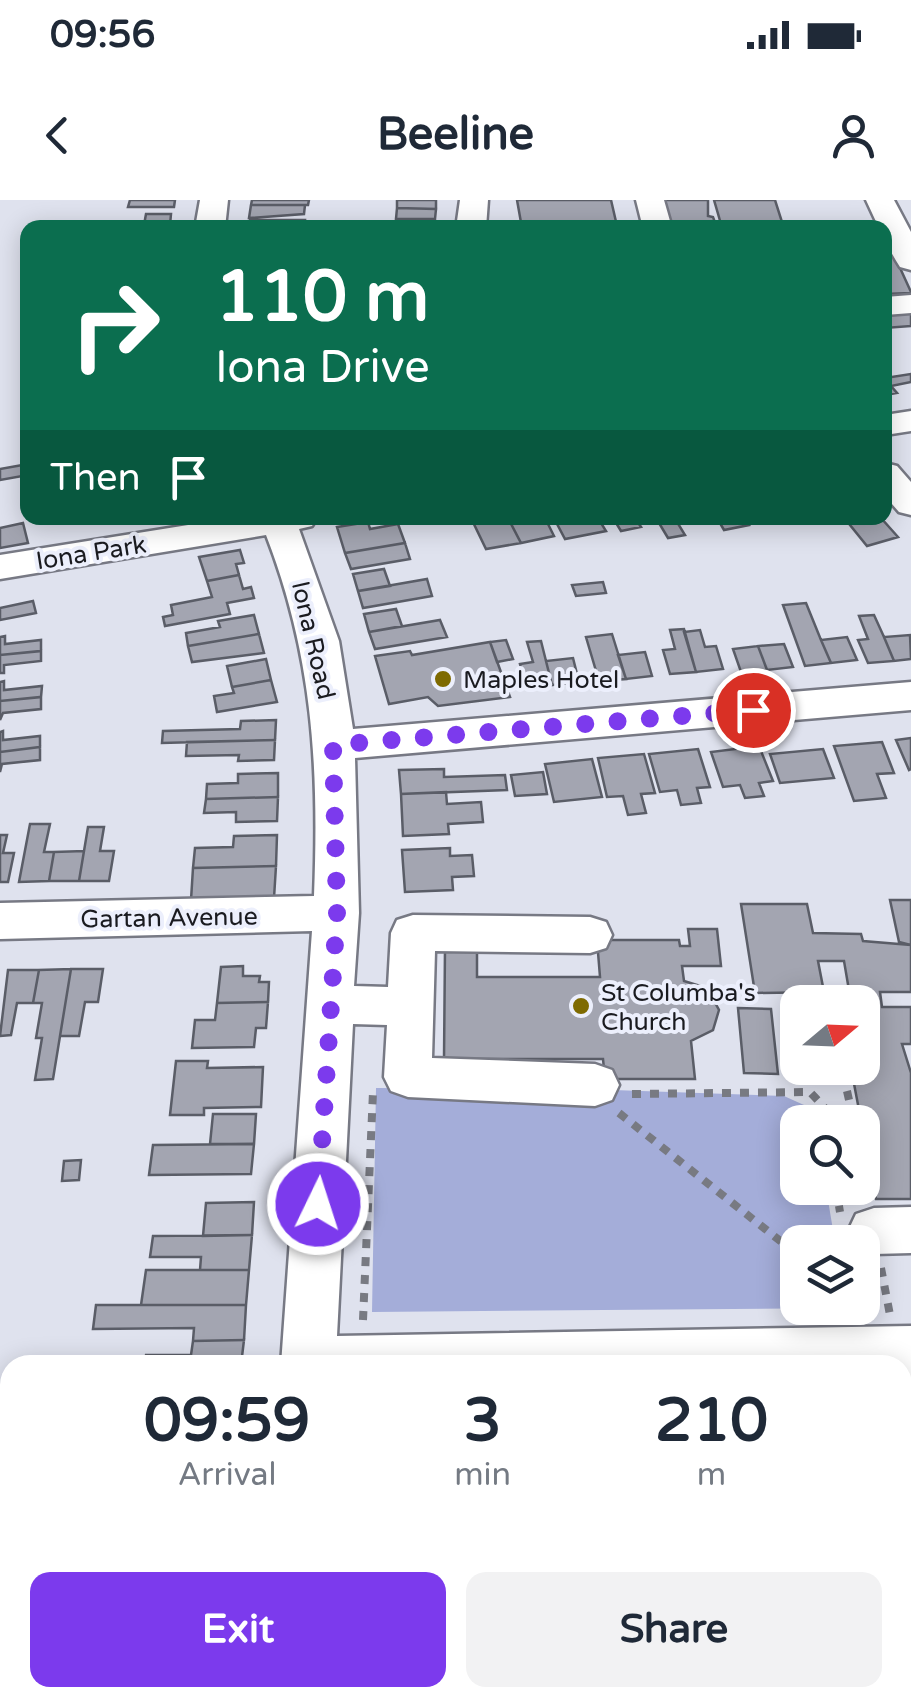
<!DOCTYPE html>
<html lang="en">
<head>
<meta charset="utf-8">
<style>
	:root { --surface:#fff; --page:#f2f2f3; --text:#1f2937; --muted:#747a83; --accent:#7c3aed }
	body { margin:0; font-family:"Varela Round",sans-serif; background:var(--page); color:var(--text); height:100vh; display:flex; flex-direction:column; font-size:38px; white-space:nowrap }
	* { box-sizing:border-box; margin:0 }
	p { font-size:32px; color:var(--muted) }
	.icon { flex:none; width:55px; height:55px; fill:none; stroke:currentColor; stroke-width:2; stroke-linecap:round; stroke-linejoin:round }
	.map { position:relative; flex:1; overflow:hidden }
	.side { position:absolute; left:0px; top:1155px; width:912px; height:352px; display:flex; flex-direction:column; background:var(--surface); border-radius:30px 30px 0 0; box-shadow:0 5px 25px #0003 }
	.side>* { flex:none }
	.top-card { position:absolute; left:20px; top:20px; width:872px; height:305px; border-radius:20px; box-shadow:0 5px 25px #0003; background:#0b6e4f; color:#fff; overflow:hidden }
	.needle { width:65px; rotate:71deg }
	.buttons { position:absolute; left:780px; top:785px; display:grid; gap:20px }
	.buttons a { display:grid; place-items:center; width:100px; height:100px; border-radius:20px; background:var(--surface); box-shadow:0 5px 25px #0003; font-size:50px }
	.pin { position:absolute; display:grid; place-items:center; width:85px; height:85px; color:#fff; margin:-42px; border:5px solid #fff; border-radius:50%; box-shadow:0 2px 10px #0007 }
	.me { position:absolute; width:110px; margin:-55px; rotate:4deg; stroke-linejoin:round; filter:drop-shadow(0 0 8px #0008) }
	.turn { display:flex; align-items:center; gap:35px; height:210px; padding:0 30px; font-size:45px }
	.turn .icon { width:130px; height:130px; stroke-width:2.5 }
	.turn b { display:block; font-size:70px; line-height:85px }
	.then { display:flex; align-items:center; height:95px; padding:0 30px; background:#0003; gap:20px; font-size:38px }
	.eta { display:flex; justify-content:space-evenly; align-items:center; height:170px; text-align:center }
	.eta b { font-size:60px; font-weight:700; line-height:70px }
	.button { display:flex; gap:20px; margin-top:auto; padding:20px 30px }
	.button a { flex:1; height:115px; border-radius:20px; background:var(--accent); color:#fff; font-size:40px; font-weight:700; line-height:115px; text-align:center }
	.button a+a { background:var(--page); color:var(--text) }
	.status { display:flex; justify-content:space-between; align-items:center; height:70px; padding:0 50px; background:var(--surface); direction:ltr }
	.status svg { height:28px; fill:currentColor }
	header { display:flex; justify-content:space-between; align-items:center; height:130px; padding:0 30px; background:var(--surface); font-size:45px; font-weight:700 }
	.map>svg:first-child { display:block }
	.green { fill:#a4add9 }
	.building { fill:#a3a5b1; stroke:#5a5d67; stroke-width:2.5 }
	.lines { fill:none; stroke-linecap:round; stroke-linejoin:round }
	.minor-casing { stroke:#777984; stroke-width:5 }
	.path { stroke:#787a82; stroke-width:8; stroke-dasharray:9 9; stroke-linecap:butt }
	.minor { fill:#fff; fill-rule:evenodd }
	.route { stroke:#7c3aed; stroke-width:18; stroke-dasharray:0 32.4 }
	.poi-dot { fill:#7e6a01; stroke:#eceffc; stroke-width:4 }
	.labels { text-anchor:middle; stroke-width:8; stroke-linejoin:round; paint-order:stroke }
	.street-label { font-size:25px; fill:#1a1b20; stroke:#eceffc }
	.poi-label { font-size:25px; fill:#1a1b20; stroke:#eceffc; text-anchor:start }
</style>
</head>
<body>
<div class="status"><b>09:56</b><svg viewBox="0 0 49 12"><path d="M0 12V9h3v3zM5 12V6h3v6zM10 12V3h3v9zM15 12V0h3v12zM26 1h20v11H26zM47 4h2v5h-2z"/></svg></div>
<header><svg class="icon" aria-label="back" viewBox="0 0 24 24"><path d="M15 5l-7 7 7 7"/></svg>Beeline<svg class="icon" aria-label="person" viewBox="0 0 24 24"><circle cx="12" cy="8" r="4"/><path d="M4 21q1-7 8-7t8 7"/></svg></header>
<div class="map">
<svg width="911" height="1506" viewBox="0 0 911 1506">
	<rect width="100%" height="100%" fill="#dfe2ee"/>
	<path class="green" d="M376,888l208,1 200,7 20,9 11,15 -17,2v66h28l9,54h-37v66h44l-470,4z
		M903,1426h8v80h-325v-8h316z"/>
	<path class="building" d="M130,0h45l-1,7h-46z
		M252,0h57l-1,5h-57z
		M397,0h39v9l-39,-1z
		M517,0h94l6,26 -95,2z
		M660,0h48v16l5,1 4,11h-50z
		M714,0h61l7,22 -61,2z
		M251,5h54l-1,9 -55,4z
		M397,8l39,1 -1,10h-39z
		M146,14h25l-1,11h-26z
		M396,19h39v9h-39z
		M250,20h55l-1,8h-55z
		M885,35l26,57v1l-26,1z
		M911,113v13l-26,2v-13z
		M911,174v8l-20,4 6,7 -12,2v-17z
		M28,264v11l-28,5v-11z
		M471,318h37l13,25 -35,6z
		M508,318h37l9,18 -33,7z
		M561,318h37l8,13 -41,8 -9,-17 7,-1z
		M613,318h22l6,9 -20,4z
		M656,318h25l2,3 -6,1 8,13 -17,3z
		M717,318h28l4,7 -25,5z
		M857,318h24l17,19 -31,9 -21,-26z
		M368,322l2,7 28,-5 7,19 -60,10 -8,-26z
		M23,323l5,20 -28,5v-20z
		M405,343l5,16 -59,10 -6,-16z
		M240,350l4,13 -8,1 3,11 -32,6 -8,-24z
		M384,369l6,17 -32,5 -5,-17z
		M239,375l4,14 8,-2 3,11 -27,5 3,11 -65,12 -2,-9 10,-2 -2,-10 41,-8 -5,-16z
		M427,379l5,17 -69,12 -5,-17z
		M603,382l3,11 -30,3 -4,-11z
		M33,401l3,12 -36,7v-12z
		M806,403l15,37 10,23 -26,3 -22,-61z
		M396,409l6,17 -33,6 -5,-18z
		M254,415l5,19 -71,12 -2,-13 34,-6 -2,-6z
		M874,415l10,22 10,24 -26,2 -10,-23 10,-1 -9,-23z
		M440,420l7,17 -72,12 -6,-17z
		M684,429l12,43 -26,2 -7,-24 12,-1 -5,-19z
		M700,430l5,17 11,-1 7,23 -27,3 -12,-40z
		M259,434l5,19 -72,9 -4,-16z
		M612,434l14,45 -27,2 -13,-44z
		M910,435l1,24 -17,2 -10,-24z
		M5,436v8l36,-4v11l-41,4v-18z
		M847,437l10,23 -26,3 -10,-23z
		M506,440l7,19 -16,3 -7,-20z
		M541,441l11,44 -26,2 -6,-23 13,-2 -6,-20z
		M490,442l20,55 -72,9 -10,-9 -39,7 -14,-48 35,-5 2,4z
		M784,444l9,23 -26,3 -9,-24z
		M758,446l9,24 -26,2 -8,-23z
		M41,451v10l-37,4v8h-4v-18z
		M645,452l7,24 -26,3 -8,-24z
		M573,458l6,24 -27,3 -6,-24z
		M266,459l5,21 -39,7 -5,-21z
		M271,480l6,22 -60,10 -3,-16 20,-3 -2,-6z
		M4,481v9l38,-4 -1,11 -41,4v-19z
		M41,497v12l-38,4 -3,7v-19z
		M276,520l-1,20 -113,3 1,-12 77,-2 1,-8z
		M3,531v9l37,-4v11l-40,5v-20z
		M911,538v31l-2,1 -13,-30z
		M275,540l-1,20 -36,1 1,-6 -53,1 1,-14z
		M882,542l12,31 -17,1 9,24 -32,3 -20,-55z
		M759,546l14,35 -14,2 5,13 -19,2 -5,-13 -17,2 -12,-35z
		M40,547v13l-38,4 -2,8v-20z
		M698,549l12,38 -13,1 4,15 -20,2 -4,-15 -17,2 -11,-38z
		M823,549l11,29 -54,5 -10,-29z
		M644,554l11,39 -14,1 5,19 -18,2 -5,-19 -16,1 -9,-39z
		M592,559l10,38 -48,5 -9,-38z
		M444,569v8l61,-2 2,15 -106,4 -2,-24z
		M543,572l4,22 -32,2 -4,-21z
		M278,573v24l-72,2 1,-15 31,-1v-9z
		M446,592l1,12 34,-2 2,20 -35,2 1,10 -46,2 -2,-42z
		M278,597l-1,24 -41,1v-10l-32,1 2,-14z
		M30,624h20l-6,28h10l-5,29 -30,1z
		M88,627h16l-4,24h14l-5,30h-30z
		M0,635h7l-4,18h11l-6,29h-8z
		M277,635l-1,31 -83,2 2,-20 38,-1 1,-11z
		M450,648v8l22,-1 2,21 -22,1 1,13 -48,2 -3,-42z
		M84,651l-5,30h-30l5,-29z
		M276,666l-2,32 -83,2 2,-32z
		M890,700h21v45l-12,-3z
		M741,704h66l6,29 48,1 2,7 48,4v47h-31l2,15h29v37h-9l9,29v126h-35l-25,-131h11v-66h-11l-7,-41h-26l6,31 -69,1z
		M688,729h29l4,37h-39l2,15 23,7 12,22 -6,20 -22,11 4,38h-90l-2,-20h-159l1,-111h32v29h123l-3,-37h82l1,6h10z
		M243,766v10h17l-1,6h10l-1,20 -51,1 4,-36z
		M71,769l-18,110 -18,1 7,-42h-6l6,-35h-9l6,-33z
		M71,769h32l-5,33h-13l-6,34h-19z
		M8,770h31l-6,33h-16l-6,32 -11,1z
		M268,802l-2,26h-10l-2,19 -62,1 3,-28h20l2,-17z
		M738,808l33,1 7,65 -34,-1z
		M176,861h32l-1,7 56,-1 -2,40 -57,1v7h-34z
		M213,914h43l-2,30h-44z
		M254,944l-3,30 -102,1 4,-30z
		M81,960l-2,20 -17,1 2,-20z
		M254,1002l-2,33 -49,1 3,-33z
		M252,1035l-3,35h-49l1,-13h-51l3,-21z
		M146,1070h103l-3,35h-105z
		M96,1105h150l-2,35 -51,1 1,-13 -101,1z
		M244,1140l-3,25h-97l2,-10h45l2,-14z
		M902,1276h9v93l-4,1 -5,-20z
		M0,1394h10v64h-10z
		M409,1498h71v8h-72z"/>
	<g class="lines">
		<defs>
			<path id="minor" d="M200,0h28l-3,28h-30z
				M460,0h28l-2,28h-30z
				M636,0h28l8,28h-29z
				M866,0h28l17,32v38l-11,-3c-8,-12 -15,-25 -15,-39h-6z
				M911,95v18l-26,2v-18z
				M911,211v20l-26,4v-20z
				M885,263l12,3 14,16v33l-12,-3 -14,-16z
				M232,318h85l-5,8 -13,3 40,112 14,88 558,-47v28l-556,48 4,155 -5,73 34,1 3,-54 6,-13 16,-5 177,2 16,5 6,13 -6,13 -16,5 -155,-2 -3,107 163,6 17,6 7,15 -7,15 -17,6 -187,-9 -17,-6 -7,-14 3,-52 -34,-1 -16,312 574,-10v52h-9v-13h-621l31,-434 -312,8v-36l314,-7c5,-129 -1,-240 -48,-361l-266,44v-24z
				M911,1007v46l-37,1 -12,-4v-8h-8l-6,-11 8,-17 18,-6z
				M0,1216h10v56h-10z
				M251,1498h62l-1,8h-62z"/>
		</defs>
		<use href="#minor" class="minor-casing"/>
		<path class="path" d="M847,891l7,31
			M632,894l178,-2 14,15 2,15
			M619,913l179,142
			M862,969l6,28
			M836,988l4,24
			M881,1068l9,47
			M363,1120l10,-228"/>
		<use href="#minor" class="minor"/>
	</g>
	<g class="lines">
		<path class="route" d="M318,1004l19,-291 -4,-168 420,-35"/>
	</g>
	<g class="poi-dot">
		<circle cx="443" cy="479" r="10"/>
		<circle cx="581" cy="806" r="10"/>
	</g>
	<g class="labels">
		<g class="street-label">
			<text transform="translate(91 352) rotate(-9)" y="9">Iona Park</text>
			<text transform="translate(314 440) rotate(77)" y="9">Iona Road</text>
			<text transform="translate(169 717) rotate(-1)" y="9">Gartan Avenue</text>
		</g>
		<g class="poi-label">
			<text x="463" y="488">Maples Hotel</text>
			<text x="601" y="801">St Columba's<tspan x="601" dy="29">Church</tspan></text>
		</g>
	</g>
</svg>
<div class="buttons">
<a><svg class="needle" viewBox="-14 -14 28 28"><path d="M0-13l5 13h-10z" fill="#e53935"/><path d="M0 13l5-13h-10z" fill="#747a83"/></svg></a>
<a><svg class="icon" aria-label="search" viewBox="0 0 24 24"><circle cx="10" cy="10" r="6"/><path d="M15 15l6 6"/></svg></a>
<a><svg class="icon" aria-label="layers" viewBox="0 0 24 24"><path d="M12 4l9 5-9 5-9-5zM3 14l9 5 9-5"/></svg></a>
</div>
<div class="pin" style="left:753px;top:510px;background:#d93025"><svg class="icon" aria-label="arrive" viewBox="0 0 24 24"><path d="M6 21V4h12l-3 4 3 4H6"/></svg></div>
<svg class="me" style="left:318px;top:1004px" viewBox="-20 -20 40 40"><circle r="17" fill="#7c3aed" stroke="#fff" stroke-width="3"/><path d="M0-11L8 9 0 5-8 9z" fill="#fff"/></svg>
<div class="top-card">
<div class="turn"><svg class="icon" aria-label="right" viewBox="0 0 24 24"><path d="M7 20v-9h11M14 6l5 5-5 5"/></svg><div><b>110 m</b>Iona Drive</div></div>
<div class="then">Then<svg class="icon" aria-label="arrive" viewBox="0 0 24 24"><path d="M6 21V4h12l-3 4 3 4H6"/></svg></div>
</div>
<section class="side">
<div class="eta">
<div><b>09:59</b><p>Arrival</p></div>
<div><b>3</b><p>min</p></div>
<div><b>210</b><p>m</p></div>
</div>
<div class="button"><a>Exit</a><a>Share</a></div>
</section>
</div>
</body>
</html>
